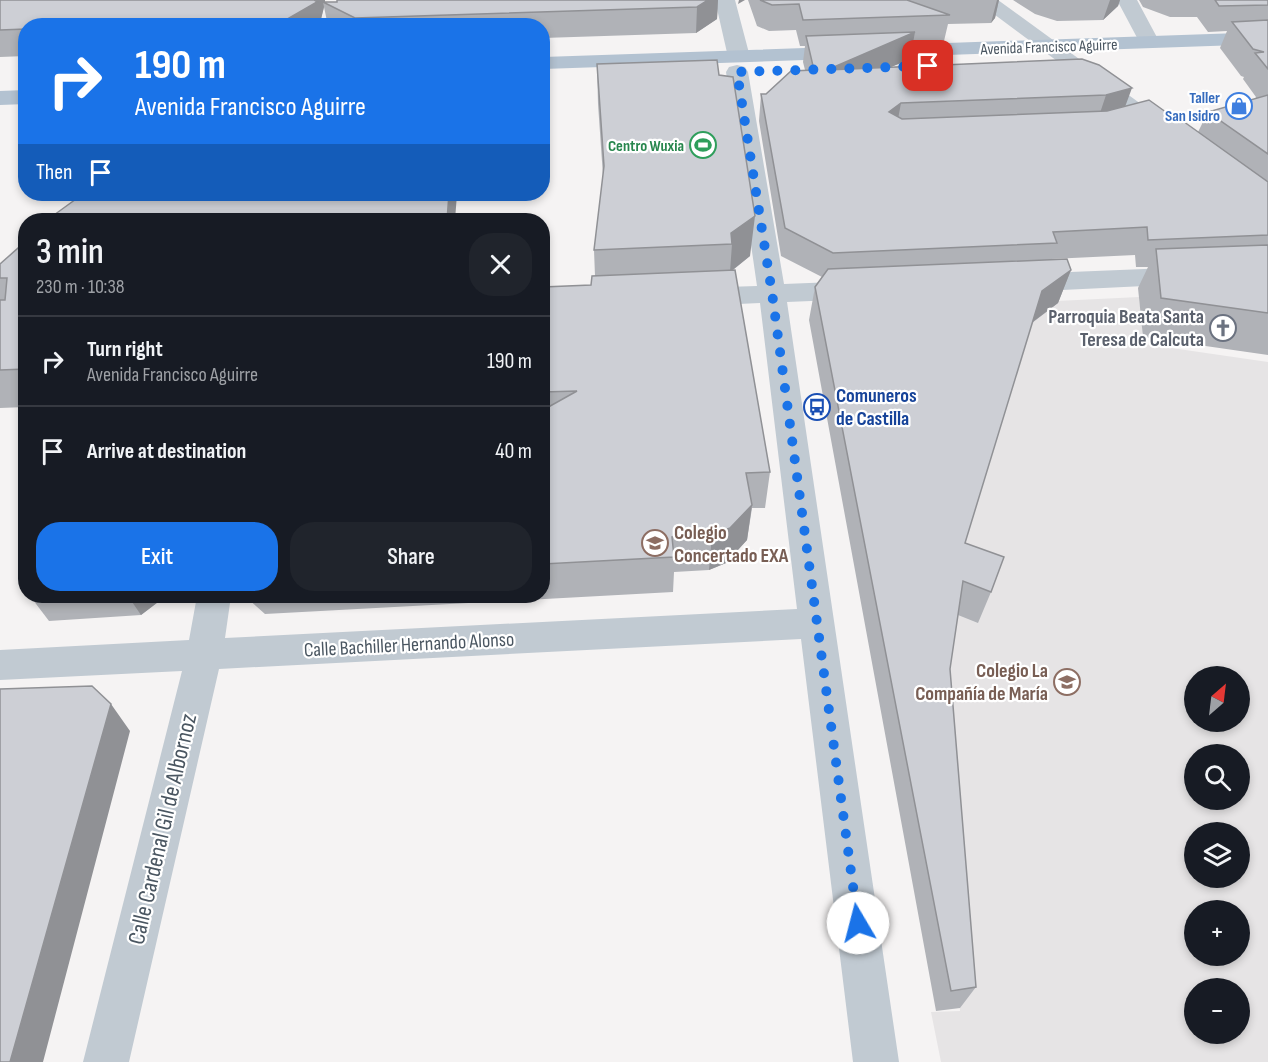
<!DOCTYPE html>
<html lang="en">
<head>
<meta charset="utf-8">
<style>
	:root { --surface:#171b24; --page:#20242c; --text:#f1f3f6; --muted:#9ea1a6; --line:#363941; --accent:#1a73e8 }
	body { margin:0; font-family:"Sofia Sans Condensed",sans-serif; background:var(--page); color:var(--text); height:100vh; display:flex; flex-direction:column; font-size:22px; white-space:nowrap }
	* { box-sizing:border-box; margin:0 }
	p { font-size:20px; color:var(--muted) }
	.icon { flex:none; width:33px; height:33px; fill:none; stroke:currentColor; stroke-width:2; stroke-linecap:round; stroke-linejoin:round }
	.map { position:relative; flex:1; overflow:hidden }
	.details { position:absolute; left:18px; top:213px; width:532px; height:390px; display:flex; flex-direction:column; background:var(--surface); border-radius:24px; box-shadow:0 3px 9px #0003 }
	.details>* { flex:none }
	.banner { position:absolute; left:18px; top:18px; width:532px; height:183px; border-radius:24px; box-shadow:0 3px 9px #0003; background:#1a73e8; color:#fff; overflow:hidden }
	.needle { width:39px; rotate:28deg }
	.controls { position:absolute; left:1184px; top:666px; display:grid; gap:12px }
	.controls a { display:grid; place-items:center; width:66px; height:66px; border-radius:50%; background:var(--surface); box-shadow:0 3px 9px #0003; font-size:30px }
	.pin { position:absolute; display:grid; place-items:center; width:51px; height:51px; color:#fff; margin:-26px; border-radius:12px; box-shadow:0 3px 9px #0006 }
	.me { position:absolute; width:66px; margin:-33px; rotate:352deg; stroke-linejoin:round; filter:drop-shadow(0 0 4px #0008) }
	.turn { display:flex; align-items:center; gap:21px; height:126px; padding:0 18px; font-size:27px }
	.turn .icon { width:78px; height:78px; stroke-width:2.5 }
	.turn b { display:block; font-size:42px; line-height:51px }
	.then { display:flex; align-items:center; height:57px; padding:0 18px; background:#0003; gap:12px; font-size:22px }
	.round { display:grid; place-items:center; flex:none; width:63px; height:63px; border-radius:24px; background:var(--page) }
	.head { display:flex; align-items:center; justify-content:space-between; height:102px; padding:0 18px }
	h1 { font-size:36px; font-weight:600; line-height:45px }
	.button { display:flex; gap:12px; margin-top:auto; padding:12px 18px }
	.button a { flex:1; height:69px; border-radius:24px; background:var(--accent); color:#fff; font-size:24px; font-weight:600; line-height:69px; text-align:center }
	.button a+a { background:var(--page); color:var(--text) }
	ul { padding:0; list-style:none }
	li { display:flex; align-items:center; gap:18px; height:90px; padding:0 18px; border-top:2px solid var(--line) }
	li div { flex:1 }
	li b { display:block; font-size:22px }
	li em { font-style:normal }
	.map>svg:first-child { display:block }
	.education { fill:#e6e4e5; fill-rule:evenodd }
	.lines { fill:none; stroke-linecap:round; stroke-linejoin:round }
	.minor { fill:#c1cad2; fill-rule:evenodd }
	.primary { fill:#b3c2d1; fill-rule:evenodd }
	.wall { fill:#b0b2b7 }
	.shaded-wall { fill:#909195 }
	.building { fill:#cdcfd5; stroke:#909195; stroke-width:1.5 }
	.route { stroke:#1a73e8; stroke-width:10; stroke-dasharray:0 18 }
	.labels { text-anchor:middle; stroke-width:4.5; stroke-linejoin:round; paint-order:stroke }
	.far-street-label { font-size:16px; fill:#4a5661; stroke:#fff }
	.far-shop-label { font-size:16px; font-weight:bold; fill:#366cbe; stroke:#fff; text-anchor:end }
	.far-leisure-label { font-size:16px; font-weight:bold; fill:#27864d; stroke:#fff; text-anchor:end }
	.worship-label { font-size:20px; font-weight:bold; fill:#5b616d; stroke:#fff; text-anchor:end }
	.transit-label { font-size:20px; font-weight:bold; fill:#164399; stroke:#fff; text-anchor:start }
	.education-label { font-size:20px; font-weight:bold; fill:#785e54; stroke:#fff; text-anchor:start }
	.street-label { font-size:20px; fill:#4a5661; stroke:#fff }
	.near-street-label { font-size:24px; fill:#4a5661; stroke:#fff }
</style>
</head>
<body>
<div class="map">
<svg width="1268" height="1062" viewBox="0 0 1268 1062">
	<rect width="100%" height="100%" fill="#f5f3f3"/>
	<path class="education" d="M1139,297l5,47 124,18v700h-327l-10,-50 29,-1 -3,-65 -12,-149 7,-215 78,-258 27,-23zM1194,676h45v46h-45zM1194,754h45v46h-45zM1194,832h45v46h-45zM1194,910h45v46h-45zM1194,988h45v46h-45z"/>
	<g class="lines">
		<path class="minor" d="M715,0h20l15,57 -3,5h-16l-3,-5z
			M975,0h23l180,131 -4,5h-16z
			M1117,0h20l23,43 -4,4h-14z
			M737,65l8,2 3,5 36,212 75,-3 10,3 4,6 -4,6 -10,3 -72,3 112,760h-46l-52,-423 -582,30 -90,393h-46l99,-391 -182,9v-30l189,-10 8,-44h34l-6,42 572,-29 -37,-306 -65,3 -10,-3 -4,-6 4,-6 10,-3 62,-2 -31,-214 3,-5z
			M1268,264v16l-247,12 -10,-3 -3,-6 3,-6 10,-3z"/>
		<path class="primary" d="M1268,32v12l-725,25v-12z
			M26,90v14l-26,1v-14z"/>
	</g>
	<path class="wall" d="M0,0l325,2h12v-2h381l-1,19 -21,14 -153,5v-12h-215l-4,-19 -3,12 1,7h-296v30l-26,1z
		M748,0h251l-4,18 -4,5 -43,1 -4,17 -31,1 -3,17 -19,8 191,-8 43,47 52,14 21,12 10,-20 47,-13 1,-2 -13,-18 1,-2 -3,-1 -21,-28 7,-17 -19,1 -11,-15h-27l-27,-10 -4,-7h129v355l-125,-18 -5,-49 10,-21h-12l-1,-12 -84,4 20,11 -13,33 -26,20 -67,220 26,49 -13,31 -20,-8 -8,54 26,318 -16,21 -24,3 -127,-691 6,-33 7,-10 -41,-21 -22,-135 2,-27h5l39,-24 -2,-8 2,-16h-5l-4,-16 -27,1 -12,-5z
		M1013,0h107l-2,6 -15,14 -46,1 -22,-7z
		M597,64l122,11 31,181 -17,14 37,202 -5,36h-13l-5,32 -21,23 -17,7 -35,2 -1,20 -408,22 -18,-16 -1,-2h297v-309l48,-2 4,-9 -1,-26 9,-74 -5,-72z
		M26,241v166l-26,1v-144z
		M30,596h132v3l-21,16 -92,6z"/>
	<path class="shaded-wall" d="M313,0h12v3l-2,-1 1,5 -3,12 1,7h-37l-1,-5z
		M708,0h10l-1,19 -21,14 1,-26z
		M739,0h6l-7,4z
		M997,0h2l-4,18 -4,5z
		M1110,0h10l-2,6 -15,14z
		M915,32l-5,27 -87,37 4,-26z
		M1132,88l-10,27 -25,7 9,-27z
		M901,103l-5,27 -7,-18z
		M449,194h8l-2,26h-8z
		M755,216l-5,40 -20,16 2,-28 -1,-11z
		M1071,270l-13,33 -28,21 12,-33z
		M752,505l-5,35 -21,23 -17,7 3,-35z
		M128,596h34v3l-21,16z
		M111,704l19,27 -87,331h-33z"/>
	<path class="building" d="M0,0h314l3,2 -33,19 -153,5h-105v3l-26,1z
		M337,0h371l-11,7 -342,11 -32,-16h14z
		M760,0h147l43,15 -147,5 -4,-16 -27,1z
		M1215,0h53v5l-49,1z
		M1268,20v49l-13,-16 9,-1 -11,-3 -21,-27z
		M915,32l-88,38 255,-11 17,6 33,23 -26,7 -205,8 -12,9 13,7 205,-8 42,-11 28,20 3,-1 88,63v53l-120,5 -1,-13 -94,5 4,11 -224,10 -48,-25 -24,-134h5l25,-23 23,-1 -8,-34z
		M717,60l2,15 14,2 22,139 -24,17 1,11 -138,6 10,-84 -7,-102z
		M1268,95v59l-60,-42z
		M83,194h366l-2,26h-400l7,-5z
		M26,241v128l-26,1v-70h5l2,-22h-7v-14z
		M1268,245v68l-107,-15 -5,-49z
		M1067,259l4,11 -29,21 -77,252 39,14 -13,35 -28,-11 -13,88 26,318 -25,4 -136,-704 13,-18z
		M735,270l35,202 -24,1 6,32 -22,23 -18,7 -40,2 2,20 -131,7v-154l34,-19 -34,1v-105l48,-2 1,-9z
		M92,686l19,18 -101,358h-10v-373z"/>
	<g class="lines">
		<path class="route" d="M858,923l-86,-630 -35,-221 191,-6"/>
	</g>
	<defs>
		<symbol id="shop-ring" viewBox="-11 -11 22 22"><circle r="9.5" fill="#fff" stroke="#3f7fe0" stroke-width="1.5"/><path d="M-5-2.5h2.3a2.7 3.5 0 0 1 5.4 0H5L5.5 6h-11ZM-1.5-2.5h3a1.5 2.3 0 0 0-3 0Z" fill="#3f7fe0"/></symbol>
		<symbol id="stadium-ring" viewBox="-11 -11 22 22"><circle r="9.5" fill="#fff" stroke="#2e9e5b" stroke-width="1.5"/><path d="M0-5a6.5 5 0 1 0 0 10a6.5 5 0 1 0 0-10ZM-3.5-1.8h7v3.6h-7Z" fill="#2e9e5b"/></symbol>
		<symbol id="church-ring" viewBox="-11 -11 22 22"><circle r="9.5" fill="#fff" stroke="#6b7280" stroke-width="1.5"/><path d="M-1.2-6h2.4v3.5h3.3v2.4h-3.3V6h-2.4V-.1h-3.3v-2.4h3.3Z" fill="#6b7280"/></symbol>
		<symbol id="bus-ring" viewBox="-11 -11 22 22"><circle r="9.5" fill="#fff" stroke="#1a4fb4" stroke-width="1.5"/><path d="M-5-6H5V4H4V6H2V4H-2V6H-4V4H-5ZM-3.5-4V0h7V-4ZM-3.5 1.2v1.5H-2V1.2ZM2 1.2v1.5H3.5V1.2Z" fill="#1a4fb4"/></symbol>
		<symbol id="school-ring" viewBox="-11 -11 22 22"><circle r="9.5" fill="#fff" stroke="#8d6e63" stroke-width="1.5"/><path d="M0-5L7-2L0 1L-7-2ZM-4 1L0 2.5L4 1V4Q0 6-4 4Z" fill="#8d6e63"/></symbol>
	</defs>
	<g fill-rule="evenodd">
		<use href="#shop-ring" x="1224" y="91" width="30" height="30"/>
		<use href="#stadium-ring" x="688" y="130" width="30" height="30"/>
		<use href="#church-ring" x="1208" y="313" width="30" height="30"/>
		<use href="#bus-ring" x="802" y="392" width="30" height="30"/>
		<use href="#school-ring" x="640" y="528" width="30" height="30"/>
		<use href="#school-ring" x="1052" y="667" width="30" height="30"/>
	</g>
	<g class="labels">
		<g class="far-street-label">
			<text transform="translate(1049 46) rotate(-2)" y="6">Avenida Francisco Aguirre</text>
		</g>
		<g class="far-shop-label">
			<text x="1220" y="103">Taller<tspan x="1220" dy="18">San Isidro</tspan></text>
		</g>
		<g class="far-leisure-label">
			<text x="684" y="151">Centro Wuxia</text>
		</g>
		<g class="worship-label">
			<text x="1204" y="323">Parroquia Beata Santa<tspan x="1204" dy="23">Teresa de Calcuta</tspan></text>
		</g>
		<g class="transit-label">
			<text x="836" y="402">Comuneros<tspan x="836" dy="23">de Castilla</tspan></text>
		</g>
		<g class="education-label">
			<text x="674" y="539">Colegio<tspan x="674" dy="23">Concertado EXA</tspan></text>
			<text x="1048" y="677" text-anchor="end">Colegio La<tspan x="1048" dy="23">Compañía de María</tspan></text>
		</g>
		<g class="street-label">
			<text transform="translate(409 644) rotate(-3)" y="7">Calle Bachiller Hernando Alonso</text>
		</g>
		<g class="near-street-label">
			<text transform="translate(162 829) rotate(-77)" y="8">Calle Cardenal Gil de Albornoz</text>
		</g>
	</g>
</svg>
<div class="controls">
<a><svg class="needle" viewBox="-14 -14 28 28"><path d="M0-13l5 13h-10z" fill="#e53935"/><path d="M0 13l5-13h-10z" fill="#9ea1a6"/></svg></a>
<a><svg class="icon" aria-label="search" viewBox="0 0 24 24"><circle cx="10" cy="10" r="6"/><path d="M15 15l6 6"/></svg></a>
<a><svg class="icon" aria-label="layers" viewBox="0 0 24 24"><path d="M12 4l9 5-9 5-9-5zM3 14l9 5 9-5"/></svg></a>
<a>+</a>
<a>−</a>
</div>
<div class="pin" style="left:928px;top:66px;background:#d93025"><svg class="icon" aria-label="arrive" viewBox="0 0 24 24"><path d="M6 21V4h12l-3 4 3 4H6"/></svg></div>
<svg class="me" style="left:858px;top:923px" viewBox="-20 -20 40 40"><circle r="19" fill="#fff"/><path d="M0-13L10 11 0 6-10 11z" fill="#1a73e8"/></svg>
<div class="banner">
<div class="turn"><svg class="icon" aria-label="right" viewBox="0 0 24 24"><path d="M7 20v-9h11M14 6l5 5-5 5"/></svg><div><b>190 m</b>Avenida Francisco Aguirre</div></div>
<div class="then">Then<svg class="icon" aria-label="arrive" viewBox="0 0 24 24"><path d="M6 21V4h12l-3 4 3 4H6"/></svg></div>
</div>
<section class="details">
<div class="head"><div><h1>3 min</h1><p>230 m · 10:38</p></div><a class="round"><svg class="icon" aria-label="close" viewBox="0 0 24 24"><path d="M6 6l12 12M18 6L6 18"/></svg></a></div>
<ul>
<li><svg class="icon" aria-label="right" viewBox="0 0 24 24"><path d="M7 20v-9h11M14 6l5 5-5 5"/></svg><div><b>Turn right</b><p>Avenida Francisco Aguirre</p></div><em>190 m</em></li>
<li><svg class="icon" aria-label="arrive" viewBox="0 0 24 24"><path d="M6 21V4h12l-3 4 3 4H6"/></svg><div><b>Arrive at destination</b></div><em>40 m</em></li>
</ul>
<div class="button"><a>Exit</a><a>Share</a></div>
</section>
</div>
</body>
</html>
